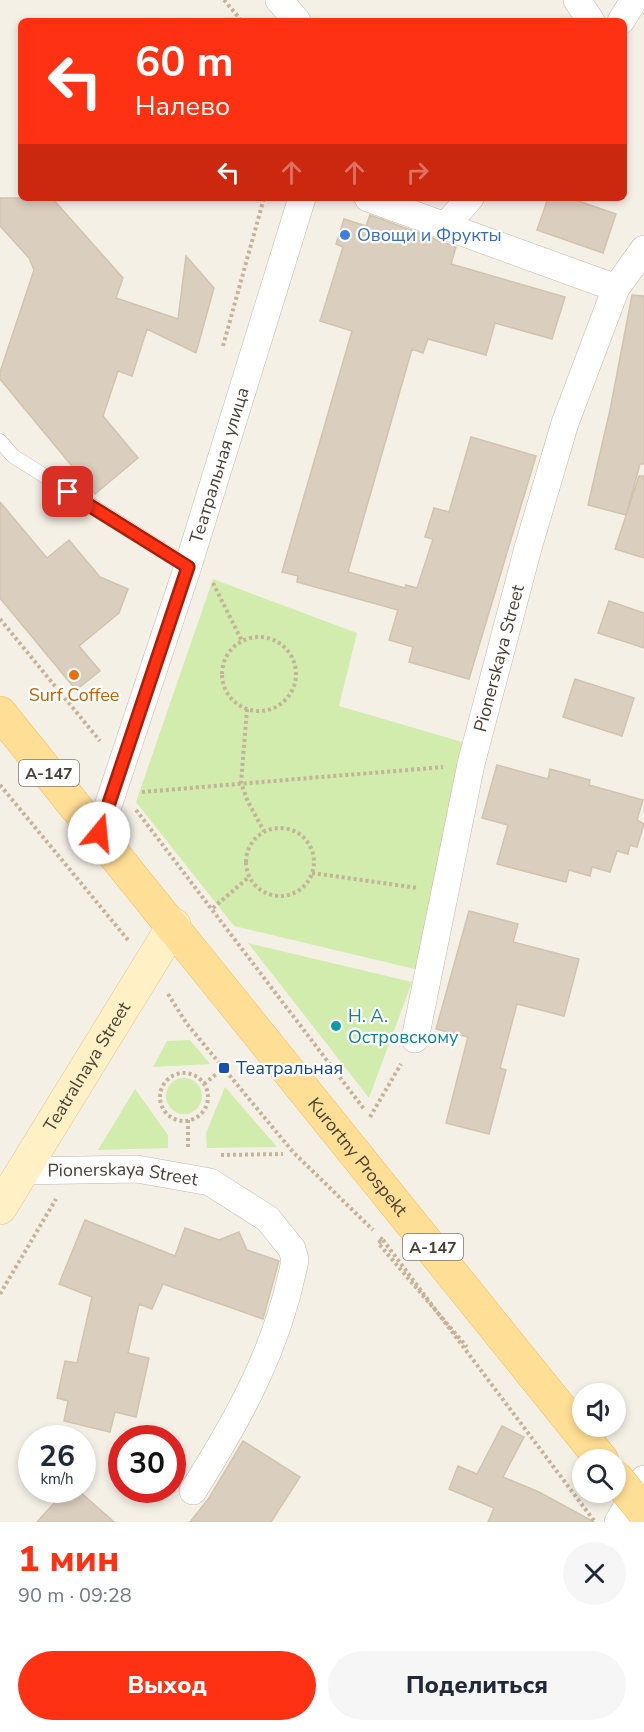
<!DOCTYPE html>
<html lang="ru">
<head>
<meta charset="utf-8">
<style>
	:root { --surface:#fff; --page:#f6f6f7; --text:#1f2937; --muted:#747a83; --accent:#ff3113 }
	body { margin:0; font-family:"Nunito Sans",sans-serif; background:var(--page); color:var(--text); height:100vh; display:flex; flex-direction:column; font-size:22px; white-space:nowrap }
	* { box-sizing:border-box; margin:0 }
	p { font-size:20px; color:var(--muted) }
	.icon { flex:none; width:33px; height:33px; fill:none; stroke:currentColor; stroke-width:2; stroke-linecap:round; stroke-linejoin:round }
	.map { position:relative; height:1522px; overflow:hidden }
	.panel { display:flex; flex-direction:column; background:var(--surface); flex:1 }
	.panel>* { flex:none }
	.hud { position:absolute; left:18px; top:18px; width:609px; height:183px; border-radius:9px; box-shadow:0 3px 9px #0003; background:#ff3113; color:#fff; overflow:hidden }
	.fabs { position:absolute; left:572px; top:1383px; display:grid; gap:12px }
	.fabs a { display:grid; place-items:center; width:54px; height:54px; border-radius:50%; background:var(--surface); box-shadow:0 3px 9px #0003; font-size:30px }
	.speed { position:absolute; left:18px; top:1425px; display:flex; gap:12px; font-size:30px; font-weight:700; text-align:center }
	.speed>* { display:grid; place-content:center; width:78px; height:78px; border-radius:50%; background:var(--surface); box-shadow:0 3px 9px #0003; line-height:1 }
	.speed small { font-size:15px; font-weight:400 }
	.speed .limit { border:9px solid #d22; background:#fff; color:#111 }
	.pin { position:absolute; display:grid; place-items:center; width:51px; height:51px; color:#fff; margin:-26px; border-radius:12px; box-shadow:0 3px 9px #0006 }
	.me { position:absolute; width:66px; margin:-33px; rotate:17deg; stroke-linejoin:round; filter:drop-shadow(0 0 4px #0008) }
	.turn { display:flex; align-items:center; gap:21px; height:126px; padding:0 18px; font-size:27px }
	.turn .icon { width:78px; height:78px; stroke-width:2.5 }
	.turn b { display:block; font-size:42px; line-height:51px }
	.lanes { display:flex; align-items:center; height:57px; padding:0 18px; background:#0003; justify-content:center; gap:30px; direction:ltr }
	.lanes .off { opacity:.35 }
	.round { display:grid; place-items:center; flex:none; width:63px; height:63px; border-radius:32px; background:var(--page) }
	.headline { display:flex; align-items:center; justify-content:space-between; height:102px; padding:0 18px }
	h1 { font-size:36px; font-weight:800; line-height:45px; color:var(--accent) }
	.primary-button { display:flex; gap:12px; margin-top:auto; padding:12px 18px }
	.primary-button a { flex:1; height:69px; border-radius:36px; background:var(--accent); color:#fff; font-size:24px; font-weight:800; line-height:69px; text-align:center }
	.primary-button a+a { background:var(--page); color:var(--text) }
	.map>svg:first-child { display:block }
	.green { fill:#d1ecac }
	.building { fill:#dacebe; stroke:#d2c3ad; stroke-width:1.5 }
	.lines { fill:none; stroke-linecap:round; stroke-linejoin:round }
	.lane-casing { stroke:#c1b8a8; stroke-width:15 }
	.street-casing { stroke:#c1b8a8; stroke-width:28 }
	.secondary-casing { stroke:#dcc694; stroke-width:34 }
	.primary-casing { stroke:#edbe5b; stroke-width:34 }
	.path { stroke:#c4b398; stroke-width:4; stroke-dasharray:3 3; stroke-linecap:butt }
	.lane { stroke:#fff; stroke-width:14 }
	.street { stroke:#fff; stroke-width:27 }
	.secondary { stroke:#fff0c6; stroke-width:33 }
	.primary { stroke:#ffde95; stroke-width:33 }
	.primary-bridge-casing { stroke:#edbe5b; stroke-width:34; stroke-linecap:butt }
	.path-bridge { stroke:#c4b398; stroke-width:4; stroke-dasharray:3 3; stroke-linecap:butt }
	.primary-bridge { stroke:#ffde95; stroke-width:33 }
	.route-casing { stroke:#a6200c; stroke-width:15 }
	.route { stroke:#ff3113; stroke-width:10 }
	.shop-dot { fill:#3f7fe0; stroke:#fff; stroke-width:2 }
	.food-dot { fill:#e8710a; stroke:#fff; stroke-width:2 }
	.culture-dot { fill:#0f9aa8; stroke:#fff; stroke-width:2 }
	.transit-dot { fill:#1a4fb4; stroke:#fff; stroke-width:2 }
	.labels { text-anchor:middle; stroke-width:4.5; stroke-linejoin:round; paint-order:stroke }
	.shield { fill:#fff; stroke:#7f7972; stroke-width:1.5 }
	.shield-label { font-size:16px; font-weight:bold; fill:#484035 }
	.shop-label { font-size:18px; fill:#366cbe; stroke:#fff; text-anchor:start }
	.street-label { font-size:18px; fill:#484035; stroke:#fff }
	.food-label { font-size:18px; fill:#c56008; stroke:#fff }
	.culture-label { font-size:18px; fill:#0d838f; stroke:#fff; text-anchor:start }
	.transit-label { font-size:18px; fill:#164399; stroke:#fff; text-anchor:start }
</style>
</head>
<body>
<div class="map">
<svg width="644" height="1522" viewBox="0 0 644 1522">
	<rect width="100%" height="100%" fill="#f5f0e6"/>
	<path class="green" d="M213,579l144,54 -18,73 130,38 -46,227 -189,-45 -98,-124z
		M248,943l164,39 -43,116z
		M190,1040l20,24 -57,3 14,-26z
		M166 1096a18 18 0 1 1 36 0a18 18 0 1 1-36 0Z
		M225,1087l52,60 -70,1 -1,-15z
		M135,1089l33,46v13l-70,2z"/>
	<path class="building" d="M0,198h52l71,80 -7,20 62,21 8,-63 28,32 -18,65 -49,-24 -15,47 -14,-5 -15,45 35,42 -43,36 -95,-115v-7l34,-102 -5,-12 -29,-32z
		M548,198h22l46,16 -13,39 -66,-23z
		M370,215l86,32 -5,17 114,33 -13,42 -57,-16 -9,32 -58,-16 -5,14 -11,-4 -64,223 57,16 1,-3 11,3 16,-49 -8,-2 9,-29 15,4 22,-75 65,19 -67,223 -60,-17 4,-15 -24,-7 9,-30 -101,-28 1,-6 -16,-4 70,-241 -32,-10 23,-74 -7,-3 8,-25 22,7z
		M632,295l12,1v168h-4l-14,51 -38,-10 22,-95z
		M639,476h5v82l-29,-9z
		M0,502l47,56 22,-18 31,37 28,12 -9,24 -40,33 21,25 -24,19 -76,-92z
		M609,601l35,12v35l-46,-15z
		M575,679l59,19 -12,38 -59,-19z
		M497,765l51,14 2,-10 40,11 -1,5 54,15 -6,20 7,4 -7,23 -7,-2 -2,9 -11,-3 -7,21 -18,-5 -2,9 -21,-6 -3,12 -69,-18 11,-39 -26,-7z
		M469,911l49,13 -5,18 66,17 -15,57 -47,-12 -17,64 6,2 -17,64 -43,-11 22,-86 -32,-8z
		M85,1220l90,36 10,-28 34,12 20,-8 8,18 32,11 -16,58 -100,-35 -11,25 -13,-5 -11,49 21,5 -13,59 -21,-5 -5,20 -46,-11 4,-20 -11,-3 8,-37 12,2 15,-66 -33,-13z
		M502,1426l22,11 -21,40 36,15 55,30h-106l6,-14 -45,-19 9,-23 19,8z
		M243,1441l57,36 -29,45h-81l19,-24z
		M66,1490h12l36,32h-77z"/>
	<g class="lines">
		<defs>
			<path id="lane" d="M0,441l13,15 175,110"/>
			<g id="street">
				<path d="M279,0l18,21"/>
				<path d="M577,0l14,21"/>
				<path d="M621,21l13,-21"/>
				<path d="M368,198l248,90 28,-39"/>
				<path d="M447,224l23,-26"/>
				<path id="s1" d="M99,833l89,-267 114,-368"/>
				<path id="s2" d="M415,1039l56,-275 57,-216 37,-125 51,-135"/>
				<path id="s3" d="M23,1171l114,-2 73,13 58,37 24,30 3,11c-17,88 -55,156 -102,231"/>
				<path d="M618,1522l26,-43"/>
			</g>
			<g id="secondary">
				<path id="s4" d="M0,1208l174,-283"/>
			</g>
			<g id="primary">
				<path id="s5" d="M0,713l602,747"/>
			</g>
		</defs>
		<use href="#lane" class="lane-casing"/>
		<use href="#street" class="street-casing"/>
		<use href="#secondary" class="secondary-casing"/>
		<use href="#primary" class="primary-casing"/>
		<path class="path" d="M224,0l18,21
			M223,346l41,-148
			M213,583l29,58
			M0,619l100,122
			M222 674a37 37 0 1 1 74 0a37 37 0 1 1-74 0Z
			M247,709l-6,74 7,19 16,29
			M0,785l128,155
			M142,792l301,-25
			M136,810l228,299
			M246 862a34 34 0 1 1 68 0a34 34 0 1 1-68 0Z
			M312,873l106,15
			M213,908l36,-31
			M168,994l19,30 106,128 80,78
			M160 1097a24 24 0 1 1 48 0a24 24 0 1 1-48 0Z
			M204,1084l20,-16
			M370,1117l31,-53
			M188,1120v30
			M221,1155l62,-1
			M380,1238l3,2 -5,3 89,104
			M0,1294l56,-95"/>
		<use href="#lane" class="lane"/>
		<use href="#street" class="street"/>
		<use href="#secondary" class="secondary"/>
		<use href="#primary" class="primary"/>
		<defs>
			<path id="primary-bridge" d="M615,1476l29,36"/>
		</defs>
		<use href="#primary-bridge" class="primary-bridge-casing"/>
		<path class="path-bridge" d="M383,1240l212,282"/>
		<use href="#primary-bridge" class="primary-bridge"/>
	</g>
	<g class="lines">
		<defs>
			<path id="route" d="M68,492l120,75 -89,266"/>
		</defs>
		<use href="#route" class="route-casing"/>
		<use href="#route" class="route"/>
	</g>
	<circle class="shop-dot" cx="345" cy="235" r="6"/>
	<circle class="food-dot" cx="74" cy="675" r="6"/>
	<circle class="culture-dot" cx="336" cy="1026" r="6"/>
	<rect class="transit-dot" x="218" y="1062" width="12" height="12" rx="3"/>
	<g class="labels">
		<g class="shield">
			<rect x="19" y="760" width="60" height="26" rx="4.5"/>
			<rect x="403" y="1234" width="60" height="26" rx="4.5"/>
		</g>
		<g class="shield-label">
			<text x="49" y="779">А-147</text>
			<text x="433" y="1253">А-147</text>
		</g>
		<g class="shop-label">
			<text x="357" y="241">Овощи и Фрукты</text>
		</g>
		<g class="street-label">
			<text dy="6" stroke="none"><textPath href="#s1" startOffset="387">Театральная улица</textPath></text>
			<text dy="6" stroke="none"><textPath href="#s2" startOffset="390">Pionerskaya Street</textPath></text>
			<text dy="6" stroke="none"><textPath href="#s4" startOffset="166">Teatralnaya Street</textPath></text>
			<text dy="6" stroke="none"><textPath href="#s5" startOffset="570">Kurortny Prospekt</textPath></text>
			<text dy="6" stroke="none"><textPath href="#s3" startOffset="100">Pionerskaya Street</textPath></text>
		</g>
		<g class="food-label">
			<text x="74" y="701">Surf Coffee</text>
		</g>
		<g class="culture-label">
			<text x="348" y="1022">Н. А.<tspan x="348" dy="21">Островскому</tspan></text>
		</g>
		<g class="transit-label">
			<text x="236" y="1074">Театральная</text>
		</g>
	</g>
</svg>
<div class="fabs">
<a><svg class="icon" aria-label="sound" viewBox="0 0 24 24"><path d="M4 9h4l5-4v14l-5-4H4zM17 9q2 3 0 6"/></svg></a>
<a><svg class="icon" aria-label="search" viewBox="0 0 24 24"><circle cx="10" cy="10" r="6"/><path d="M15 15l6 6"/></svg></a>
</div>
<div class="speed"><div>26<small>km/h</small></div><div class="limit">30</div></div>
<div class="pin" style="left:68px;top:492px;background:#d93025"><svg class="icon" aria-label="arrive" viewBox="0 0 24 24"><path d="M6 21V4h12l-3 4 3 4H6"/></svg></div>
<svg class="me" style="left:99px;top:833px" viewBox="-20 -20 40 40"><circle r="19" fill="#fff"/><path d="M0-13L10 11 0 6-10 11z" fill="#ff3113"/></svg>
<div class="hud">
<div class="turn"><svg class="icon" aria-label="left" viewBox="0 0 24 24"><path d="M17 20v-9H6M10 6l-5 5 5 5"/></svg><div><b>60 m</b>Налево</div></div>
<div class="lanes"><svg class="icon" aria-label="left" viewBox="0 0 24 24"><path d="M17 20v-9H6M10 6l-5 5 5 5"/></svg><svg class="icon off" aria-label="ahead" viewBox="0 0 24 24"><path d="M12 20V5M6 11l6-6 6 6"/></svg><svg class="icon off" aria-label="ahead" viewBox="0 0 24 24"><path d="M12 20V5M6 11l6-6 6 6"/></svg><svg class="icon off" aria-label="right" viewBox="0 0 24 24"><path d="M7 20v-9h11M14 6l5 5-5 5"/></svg></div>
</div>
</div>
<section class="panel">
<div class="headline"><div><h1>1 мин</h1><p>90 m · 09:28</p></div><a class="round"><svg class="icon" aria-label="close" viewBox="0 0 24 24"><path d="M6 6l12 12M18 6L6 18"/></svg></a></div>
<div class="primary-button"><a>Выход</a><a>Поделиться</a></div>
</section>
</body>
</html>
